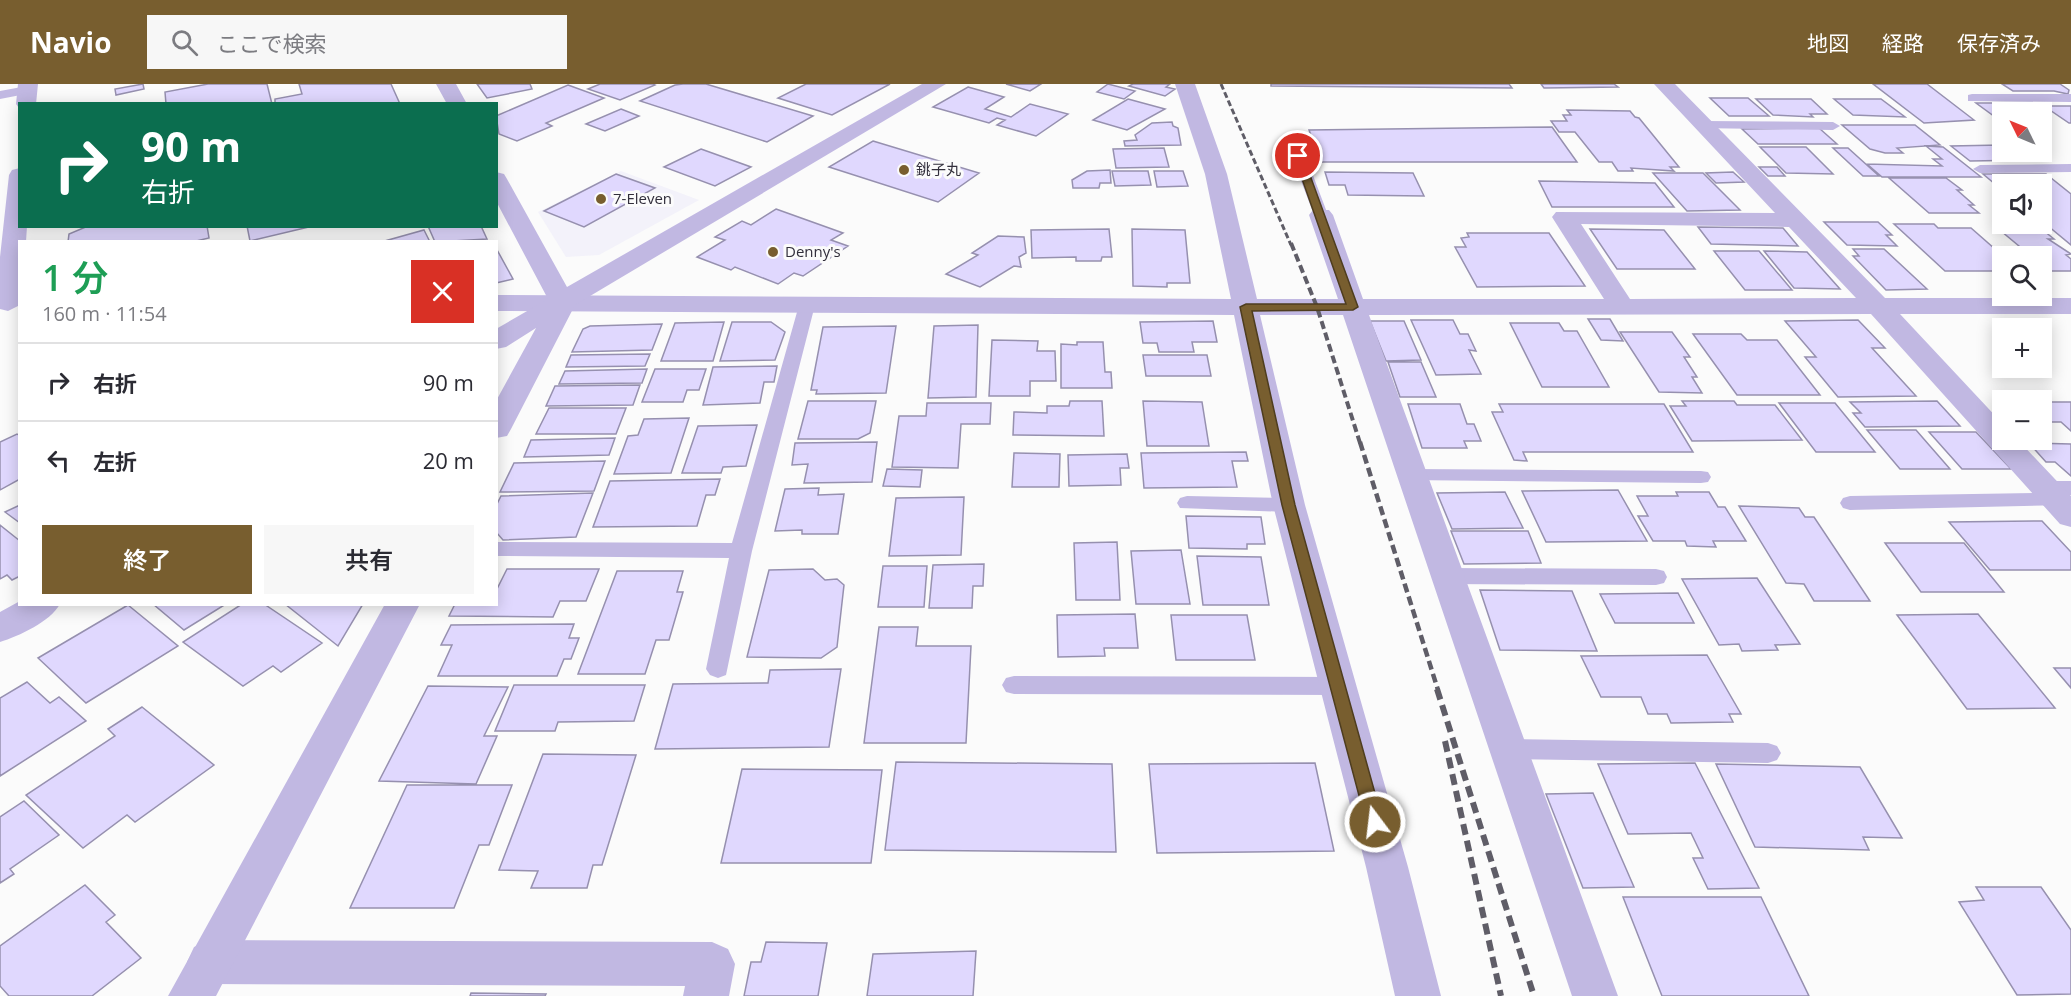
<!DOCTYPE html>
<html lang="ja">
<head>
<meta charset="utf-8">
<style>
	:root { --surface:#fff; --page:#f7f7f7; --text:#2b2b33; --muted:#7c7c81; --line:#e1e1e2; --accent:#785e2f }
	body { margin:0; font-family:"Open Sans","Noto Sans JP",sans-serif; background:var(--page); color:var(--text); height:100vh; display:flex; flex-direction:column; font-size:22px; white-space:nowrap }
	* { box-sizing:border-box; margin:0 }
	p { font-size:20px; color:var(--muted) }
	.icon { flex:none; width:33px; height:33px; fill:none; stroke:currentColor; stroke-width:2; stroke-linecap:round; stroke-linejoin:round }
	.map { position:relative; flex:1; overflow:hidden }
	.side { position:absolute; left:18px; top:156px; width:480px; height:366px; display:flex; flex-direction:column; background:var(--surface); border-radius:0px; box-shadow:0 3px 15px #0003 }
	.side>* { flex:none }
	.guide { position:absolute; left:18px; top:18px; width:480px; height:126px; border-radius:0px; box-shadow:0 3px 15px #0003; background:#0b6e4f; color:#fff; overflow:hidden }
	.needle { width:39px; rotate:313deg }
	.buttons { position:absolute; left:1992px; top:18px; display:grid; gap:12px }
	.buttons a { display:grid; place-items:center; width:60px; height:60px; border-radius:0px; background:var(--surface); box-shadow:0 3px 15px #0003; font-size:30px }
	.pin { position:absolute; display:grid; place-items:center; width:51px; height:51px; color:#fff; margin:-26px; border:3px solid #fff; border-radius:50%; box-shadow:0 2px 6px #0007 }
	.me { position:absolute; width:66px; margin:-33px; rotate:345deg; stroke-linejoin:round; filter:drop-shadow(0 0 4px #0008) }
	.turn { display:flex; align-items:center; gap:21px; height:126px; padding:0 24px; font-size:27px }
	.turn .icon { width:78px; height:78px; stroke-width:2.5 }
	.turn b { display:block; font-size:42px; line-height:51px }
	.round { display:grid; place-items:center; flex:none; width:63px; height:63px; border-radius:0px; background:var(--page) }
	.headline { display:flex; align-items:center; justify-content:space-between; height:102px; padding:0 24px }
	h1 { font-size:36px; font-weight:600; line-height:45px; color:#1e9e55 }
	.primary-button { display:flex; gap:12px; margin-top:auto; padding:12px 24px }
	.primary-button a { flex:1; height:69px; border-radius:0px; background:var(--accent); color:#fff; font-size:24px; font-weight:600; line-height:69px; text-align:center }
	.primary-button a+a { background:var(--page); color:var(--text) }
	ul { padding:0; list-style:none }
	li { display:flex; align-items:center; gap:18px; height:78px; padding:0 24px; border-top:2px solid var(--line) }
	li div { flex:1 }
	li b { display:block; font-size:22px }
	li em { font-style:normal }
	header { display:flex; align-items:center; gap:36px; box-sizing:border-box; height:84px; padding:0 30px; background:var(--accent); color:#fff }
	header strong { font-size:28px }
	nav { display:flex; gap:33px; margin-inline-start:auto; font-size:21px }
	.search { width:420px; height:54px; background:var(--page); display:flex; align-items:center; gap:15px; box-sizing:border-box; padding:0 21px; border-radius:0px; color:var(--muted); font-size:22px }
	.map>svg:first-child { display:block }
	.built { fill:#f3f2fa }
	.building { fill:#e0d8fe; stroke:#9690af; stroke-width:1.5 }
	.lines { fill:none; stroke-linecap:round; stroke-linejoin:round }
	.service { fill:#c1b8e2; fill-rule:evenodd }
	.minor { fill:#c1b8e2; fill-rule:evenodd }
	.tertiary { fill:#c1b8e2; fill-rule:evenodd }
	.rail-far3 { stroke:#5f5d67; stroke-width:3; stroke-dasharray:6 3; stroke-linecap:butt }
	.rail-far2 { stroke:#5f5d67; stroke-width:4; stroke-dasharray:8 4; stroke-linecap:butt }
	.rail-far1 { stroke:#5f5d67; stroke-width:4.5; stroke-dasharray:9 4.5; stroke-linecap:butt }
	.rail { stroke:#5f5d67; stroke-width:6; stroke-dasharray:11 6; stroke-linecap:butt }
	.route { fill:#785e2f; stroke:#4e3d1f; stroke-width:1.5 }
	.poi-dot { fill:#785e2f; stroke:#fbfbfb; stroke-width:2 }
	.labels { text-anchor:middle; stroke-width:6; stroke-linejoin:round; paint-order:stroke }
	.far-poi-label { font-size:15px; fill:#322f3c; stroke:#fbfbfb; text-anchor:start }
</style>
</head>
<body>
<header>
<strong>Navio</strong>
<div class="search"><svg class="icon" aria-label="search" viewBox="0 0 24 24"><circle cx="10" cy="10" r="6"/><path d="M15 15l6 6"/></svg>ここで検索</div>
<nav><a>地図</a><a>経路</a><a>保存済み</a></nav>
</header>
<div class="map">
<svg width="2071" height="912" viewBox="0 0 2071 912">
	<rect width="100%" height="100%" fill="#fbfbfb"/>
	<path class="built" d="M621,87l78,29 -100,55 -33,2 -28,-45z"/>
	<path class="building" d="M143,0l1,5 -28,6 -1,-6z
		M208,0h59l5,20h-106l-1,-12z
		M299,0h92l9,20h-125v-5l27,-5z
		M477,0h53l2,5 -45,9z
		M600,0h53l2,1 -35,15 -32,-11z
		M683,0h23l107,32 -46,26 -127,-41 35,-16z
		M806,0h84l-58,31 -54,-17z
		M1006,0h35l-11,7z
		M1108,0l27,7 -11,8 -27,-7z
		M1133,0h37l-4,3 9,2 -10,7 -36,-10z
		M1271,0h238l3,4 -241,-2z
		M1541,0h73l4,3 -74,1z
		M1873,0h54l47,36 -50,3z
		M2002,0h58l9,6 -1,4 -14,-3h-41z
		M568,1l36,13 -58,25 6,3 -35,15 -18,-7 -3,-18z
		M968,3l36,10 -19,12 26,8 19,-13 38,10 -32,22 -39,-11 8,-5 -8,-2 -8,5 -56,-16z
		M1710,14h38l21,18h-40z
		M1128,15l37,10 -38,21 -34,-10z
		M1756,15h55l16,15h-17l3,3 -40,-2z
		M1834,15h47l24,18 -52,-2z
		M1976,19h44l13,9h-31v10z
		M2044,22h27v17h-2z
		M621,25l18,7 -34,15 -19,-7z
		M1567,26l63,1 5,6 4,1 40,49h-9l4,4 -43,-3 2,3h-15l-6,-9h-13l-24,-30h-16l-8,-11h16l-4,-6h8z
		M1172,38l1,4 5,2 3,17 -56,1 -1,-5 13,-1 -2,-5 17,-12z
		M1842,41h73l25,20 -43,3 6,5h-18l-15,-4z
		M1552,43l25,35h-256l-12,-32z
		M1819,44l18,16h-79l-16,-15z
		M873,57l106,32 -41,29 -109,-35z
		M2002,61v7h14l12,8 -58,1 -19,-15z
		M1926,62l17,1 38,30h-99l-15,-13 75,2 -9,-7h9z
		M1760,63h46l27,27 -47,-1z
		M1164,64l5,19 -53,1 -3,-19z
		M1833,64h15l31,28h-16z
		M701,65l50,18 -36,19 -51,-19z
		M1759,83h18l8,9h-17z
		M1110,86l1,13h-11l-1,5h-26l-1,-8 15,-9z
		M1112,87h36l3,14 -36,1z
		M1154,87h29l5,15 -31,1z
		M1325,88l88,1 11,23 -76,-1 -3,-10h-16z
		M1733,88l11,10 -28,1 -10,-10z
		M1653,89h50l37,37 -53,1z
		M616,90l39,14 -71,39 -40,-16z
		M1983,90h63l25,20v51l-29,-24v-37h-40v6z
		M1889,94h57l16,12h-5l17,15h-5l10,8h-50z
		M1539,97l116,2 19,24h-122z
		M776,125l67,24 -12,7 17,6 -45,30 -9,-3 -16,11 -43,-17 -4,3 -34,-13 28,-17 -10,-3 27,-16 9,4z
		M1824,138h54l14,13h-6l11,11 -50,-1z
		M1894,140h40l4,4h33l32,28 -1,15h-57z
		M88,142h119l2,12 -17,4h-124l1,-8z
		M247,142h66l-63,15z
		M428,142h53l6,13 -52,3z
		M1698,143l85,1 15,18 -87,-2z
		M1109,145l3,28h-10l-1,4h-25v-4l-44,1 -1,-28z
		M1132,145l53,1 5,53h-23v4l-34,-1z
		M1590,145l74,1 31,39h-78z
		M424,146l6,12h-49z
		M2001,147h43l10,8h-6l23,15 -5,1 5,4v12h-22l-7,-6v-9h-11z
		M1467,149h82l36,53 -108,1 -22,-40h11l-5,-9 8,-1z
		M998,152l26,1 2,16 -7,4 2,10 -7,-1 -34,21 -34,-13 32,-19 -6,-2z
		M496,164l17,31 -17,4z
		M1853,165h31l43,40 -41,1 -33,-34h6z
		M1714,167h45l33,39h-47z
		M1764,167l43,1 33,37 -46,-1z
		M1588,235h22l13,22 -22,-1z
		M1411,236h42l7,14h8l8,17 -7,-1 12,24 -45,1z
		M1858,236l27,28h-13l44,48 -78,1 -33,-40h11l-31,-36z
		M1213,237l4,21h-25l2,10h-35l-2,-9h-14l-3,-21z
		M1370,237h34l17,39 -35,1z
		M724,238l-11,39h-52l14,-38z
		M732,238h39l14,10 -10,28 -55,1z
		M1510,239h49l5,8h13l32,56h-67z
		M662,240l-10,26 -80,2 11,-23 7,-3z
		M978,241l-2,72 -48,1 6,-72z
		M896,242l-10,67 -70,1 1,-4h-6l12,-63z
		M1620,248h52l18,25h-6l13,20h-5l10,16 -43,-1z
		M1693,250h48l6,6h30l43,55h-83z
		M992,256l46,1 -1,10h18l1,30h-26v15h-41z
		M1077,258h26l2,30h6l1,16h-51v-44l16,1z
		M650,270l-5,12 -79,1 5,-12z
		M1143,271h64l4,21h-65z
		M1388,278h33l15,35h-36z
		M777,282l-3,16h-10l-4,21 -57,2 10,-38z
		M647,285l-5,14 -83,1 6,-13z
		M655,285h51l-7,21h-12l-4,12h-41z
		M640,301l-7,20 -87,1 9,-20z
		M808,317h68l-6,32 -12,6h-60z
		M1070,317h32l2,35 -91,-1 1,-23 33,1v-7h22z
		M1143,317l59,1 7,44h-62z
		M1682,317h52l3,4h38l27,35 -110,1 -22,-35h16z
		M1937,317l23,25 -95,1 -12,-14h8l-11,-11z
		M2042,318h29v29l-10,-9h-17z
		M927,319h64l-1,21h-29l-3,44 -66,-1 7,-51h27z
		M1779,319h56l40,49h-59z
		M1408,320h52l7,20h7l7,17h-17l3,7h-45z
		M1499,320h165l29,48h-170l4,9 -13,-1 -22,-48h11z
		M549,324h77l-10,26h-80z
		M689,334l-18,55 -57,1 14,-38 10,-1 6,-16z
		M757,341l-11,41 -23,1 -2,6h-39l16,-47z
		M1867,346h49l34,39h-50z
		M1929,348h47l35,37h-49z
		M17,350l3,2v43l-20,11v-48z
		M615,354l-6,17 -85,2 7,-17z
		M877,358l-5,40 -68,1 4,-19 -16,1 3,-22z
		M2029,359l42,1v32l-16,-14h-9z
		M1246,368l2,9h-16l5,26 -93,1 -3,-35z
		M1014,369l46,1 -1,33h-47z
		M1127,370l2,14h-9l1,17 -52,1 -1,-31z
		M605,377l-11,30 -94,1 14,-29z
		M887,385l35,1 -2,17 -37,-1z
		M720,395l-5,16h-9l-9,31 -104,1 17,-46z
		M819,404l-1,7 26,-1 -6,40h-36v-4l-27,1 10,-42z
		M1618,406l29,51 -101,1 -24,-51z
		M1505,408l18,36 -71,1 -15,-36z
		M1676,408h33l9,15h7l21,34h-33l3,6 -29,-1 -2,-5h-32l-15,-25h10l-11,-20h41z
		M593,409l-17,44 -73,3 -7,-8v-26l5,-10z
		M964,413l-3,58 -72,1 7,-58z
		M20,421v18l-15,-11z
		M1739,422l60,2 6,9h9l56,84h-56l-10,-17 -18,-1z
		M1186,432l75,1 4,27h-18v5l-58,-1z
		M2042,437l29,31v18h-81l-41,-48z
		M0,441l20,16v35l-8,4 -5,-5 -7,4z
		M1451,447h77l13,32 -77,1z
		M1117,458l3,58h-44l-2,-57z
		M1885,459h79l40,49h-83z
		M1181,466l9,54h-54l-5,-53z
		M1197,472l64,1 8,48h-66z
		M984,480l-1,22h-10l-1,22h-43l4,-43z
		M883,482h44l-3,41h-46z
		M507,485h92l-13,32h-26l-7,16 -104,-1 6,-12h41v-13z
		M813,485l12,11 12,-1 7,6 -7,62 -16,11 -74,-1 22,-87z
		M617,487h66l-6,21h6l-14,48h-13l-11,34h-67z
		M1757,494l43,66 -25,1 3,5 -36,1 -3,-7 -20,1 -37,-66z
		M1480,506l92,1 25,60 -97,-1z
		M1678,509l16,30h-79l-15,-29z
		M153,520h73l-42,26z
		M242,520h22l58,39 -41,29 -8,-6 -30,20 -60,-44z
		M285,520h78l-25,42z
		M128,521l50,41 -92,57 -48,-45z
		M1135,530l3,34h-34l1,8 -47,1 -1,-42z
		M1978,530l77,94 -88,1 -70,-94z
		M1171,531h76l8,45h-79z
		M574,540l-5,14h10l-8,21h-7l-7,17h-119l14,-31h-11l10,-20z
		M879,543h39l-2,19h55l-5,97h-102z
		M1707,571l34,59h-12l4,8 -62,1 -4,-9h-19l-7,-17h-40l-20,-41z
		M2054,584h17v20z
		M841,585l-12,78 -174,2 18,-65 95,-1 2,-13z
		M27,598l23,21 9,-6 27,24 -86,55v-78z
		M514,601h131l-11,36 -76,1 -3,9h-60z
		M428,602l80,1 -24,49h13l-21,48 -97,-3z
		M142,623l72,58 -79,57 -8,-7 -44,33 -57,-53 89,-59 -7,-7z
		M543,670l93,1 -34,110h-9l-6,23h-56l7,-17 -39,-1z
		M896,678l216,2 4,88 -231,-2z
		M1315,679l19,88 -177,2 -8,-89z
		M1695,679l64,125 -51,1 -15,-31h10l-12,-25 -63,1 -30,-70z
		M1716,680l144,3 42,71 -39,-1 6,13 -114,-3z
		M742,685l140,1 -11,93h-150z
		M407,701h105l-23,60h-10l-25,63h-104z
		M1593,709l41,94 -51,1 -37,-94z
		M24,717l35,34 -49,34 4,5 -14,9v-66z
		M85,801l30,30 -9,7 35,36 -49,38h-83l-9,-10v-40z
		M1976,803h65l30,43v64l-54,1 -58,-93 25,-2z
		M1623,813h138l48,99h-147z
		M766,858l61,1 -9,53h-74l7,-34h10z
		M976,867l-3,45h-106l6,-42z
		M471,909l75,1 -1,2h-75z"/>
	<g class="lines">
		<path class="service" d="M27,2l4,1v6l-31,6v-8z
			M1972,10h99v8l-103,-1v-6z
			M1702,37l131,1 7,4 -7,4 -136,-2 -2,-3z
			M1291,48l7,4 30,79 -2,3h-10l-2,-3 -30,-79z
			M2071,80v8l-91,1 -7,-4 7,-4z
			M807,216l8,5 -63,246 -26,124 -8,3 -8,-3 -4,-6 23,-111 -233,-2v-14l236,1 67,-238z
			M1412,385l289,2 7,1 3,5 -3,5 -7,1 -296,-3 -3,-5 3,-5z
			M2044,397h27v14h-10l5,5 -3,5 -213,5 -7,-2 -3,-5 3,-5 7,-2 190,-3 -6,-5 3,-5z
			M1187,412l102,2 7,2 3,5 -3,5 -7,2 -109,-4 -3,-5 3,-5z
			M1447,484l209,1 8,2 3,6 -3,6 -8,2 -209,-1 -8,-3 -3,-5 3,-5z
			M1014,592l324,1 8,2 4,7 -4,7 -8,2 -324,-1 -8,-2 -4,-7 4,-7z
			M1508,655l260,4 9,3 4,7 -4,7 -9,3 -260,-4 -9,-3 -3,-7 3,-7z"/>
		<path class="minor" d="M18,0h20l-2,20h-16l-1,4 -3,-4z
			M1175,0h20l32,90 30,125h81l-29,-84 4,-5h16l4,5 30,84h241l-52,-82 4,-5 219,1 -121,-129h21l210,214h186v16h-171l102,109v17h16l53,56v31l-11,-3 -189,-210 -502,1 249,681h-46l-229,-681h-83l45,190 103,362 33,129h-46l-29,-129 -93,-362 -39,-190 -738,-4v-16l735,4 -26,-125zM1581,140l208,3 67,71 -226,1z
			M20,84v58h7l-1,16h-6v63l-12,6 -8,-2v-52l9,-82 3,-5z
			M210,856l502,2 16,7 7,15 -6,32h-46l2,-10 -475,-2 -16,-7 -7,-15 7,-15z"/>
		<path class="tertiary" d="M436,0h20l11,20h-20z
			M922,0h24l-371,221 -64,124 -4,7 -11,2v-37l40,-73 -30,19 -10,2v-20l52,-30 -52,-98v-29l8,2 3,5 60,108z
			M20,517v3h40c-10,18 -41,32 -60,38v-30z
			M385,520h35l-204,392h-48z"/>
		<path class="rail-far3" d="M1221,0l70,161"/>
		<path class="rail-far2" d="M1291,159l26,64 43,136"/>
		<path class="rail-far1" d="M1360,358l78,248"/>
		<path class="rail" d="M1437,605l97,307
			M1445,657l56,255"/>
	</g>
	<path class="route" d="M1298,69l5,3 55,151 -5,3 -101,1 43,194 88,317 -2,5 -6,2 -6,-2 -3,-5 -84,-317 -42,-198 6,-3h100l-52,-148z"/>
	<g class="poi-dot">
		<circle cx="904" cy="86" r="6"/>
		<circle cx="601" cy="115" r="6"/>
		<circle cx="773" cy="168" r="6"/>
	</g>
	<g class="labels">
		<g class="far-poi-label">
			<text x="916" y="91">銚子丸</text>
			<text x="613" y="120">7-Eleven</text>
			<text x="785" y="173">Denny's</text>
		</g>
	</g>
</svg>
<div class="buttons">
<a><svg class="needle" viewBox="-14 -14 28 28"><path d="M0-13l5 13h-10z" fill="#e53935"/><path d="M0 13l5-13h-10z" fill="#7c7c81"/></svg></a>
<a><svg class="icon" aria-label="sound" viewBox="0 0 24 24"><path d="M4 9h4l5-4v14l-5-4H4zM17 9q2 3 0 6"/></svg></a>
<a><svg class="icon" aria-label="search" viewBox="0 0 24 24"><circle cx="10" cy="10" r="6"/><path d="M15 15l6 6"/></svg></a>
<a>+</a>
<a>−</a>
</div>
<div class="pin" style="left:1298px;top:72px;background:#d93025"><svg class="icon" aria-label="arrive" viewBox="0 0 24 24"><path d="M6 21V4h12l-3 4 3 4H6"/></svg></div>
<svg class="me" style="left:1375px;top:738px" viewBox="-20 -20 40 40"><circle r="17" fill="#785e2f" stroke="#fff" stroke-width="3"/><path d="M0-11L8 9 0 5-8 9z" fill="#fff"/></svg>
<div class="guide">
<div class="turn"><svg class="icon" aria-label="right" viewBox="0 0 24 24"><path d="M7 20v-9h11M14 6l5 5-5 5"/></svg><div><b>90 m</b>右折</div></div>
</div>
<section class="side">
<div class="headline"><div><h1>1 分</h1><p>160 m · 11:54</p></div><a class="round" style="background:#d93025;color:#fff"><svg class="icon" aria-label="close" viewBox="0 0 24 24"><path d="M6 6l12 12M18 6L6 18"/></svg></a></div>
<ul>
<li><svg class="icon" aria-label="right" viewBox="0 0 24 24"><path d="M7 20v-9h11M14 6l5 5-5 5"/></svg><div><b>右折</b></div><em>90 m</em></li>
<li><svg class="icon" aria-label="left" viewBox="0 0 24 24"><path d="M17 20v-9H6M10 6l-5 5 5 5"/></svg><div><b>左折</b></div><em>20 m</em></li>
</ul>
<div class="primary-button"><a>終了</a><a>共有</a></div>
</section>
</div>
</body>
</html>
